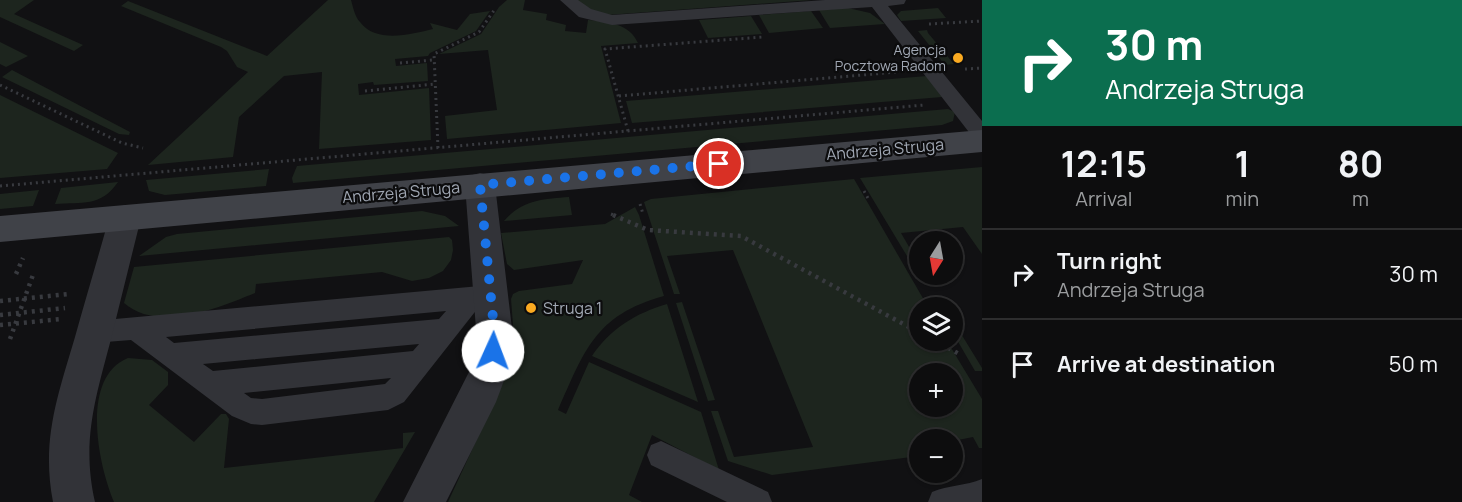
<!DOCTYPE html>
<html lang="en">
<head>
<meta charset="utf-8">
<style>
	:root { --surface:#0d0d0e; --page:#161617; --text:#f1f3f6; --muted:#9a9c9e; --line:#2d2d2e }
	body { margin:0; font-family:Manrope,sans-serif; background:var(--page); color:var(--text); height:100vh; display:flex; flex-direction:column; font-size:22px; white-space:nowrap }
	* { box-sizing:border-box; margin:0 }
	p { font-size:20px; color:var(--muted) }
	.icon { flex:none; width:33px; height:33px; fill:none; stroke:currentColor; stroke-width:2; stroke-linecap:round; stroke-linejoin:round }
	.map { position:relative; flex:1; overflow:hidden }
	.panel { display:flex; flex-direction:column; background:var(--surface); width:480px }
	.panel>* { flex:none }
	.guide { background:#0b6e4f; color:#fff; overflow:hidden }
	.needle { width:39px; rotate:191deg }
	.tools { position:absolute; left:909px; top:231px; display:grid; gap:12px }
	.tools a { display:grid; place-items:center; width:54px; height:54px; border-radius:50%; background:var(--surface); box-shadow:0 2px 4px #0004,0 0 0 2px var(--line); font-size:30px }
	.pin { position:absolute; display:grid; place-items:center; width:51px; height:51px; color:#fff; margin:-26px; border:3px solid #fff; border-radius:50%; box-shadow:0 2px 6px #0007 }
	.me { position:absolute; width:66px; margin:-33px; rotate:2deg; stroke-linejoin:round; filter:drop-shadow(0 0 4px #0008) }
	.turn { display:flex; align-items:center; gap:21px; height:126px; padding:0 24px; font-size:27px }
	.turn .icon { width:78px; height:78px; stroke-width:2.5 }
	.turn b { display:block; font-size:42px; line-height:51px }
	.eta { display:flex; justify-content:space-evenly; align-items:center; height:102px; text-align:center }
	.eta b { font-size:36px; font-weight:700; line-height:42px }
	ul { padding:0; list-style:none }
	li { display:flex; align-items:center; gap:18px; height:90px; padding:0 24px; border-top:2px solid var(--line) }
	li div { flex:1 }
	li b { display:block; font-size:22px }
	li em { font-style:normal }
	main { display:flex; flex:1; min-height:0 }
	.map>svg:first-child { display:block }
	.green { fill:#1d251e; fill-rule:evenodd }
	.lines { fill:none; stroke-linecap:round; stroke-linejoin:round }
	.path-far1 { stroke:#383a3f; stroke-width:3; stroke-dasharray:2 4; stroke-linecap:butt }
	.path { stroke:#383a3f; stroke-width:4.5; stroke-dasharray:3 5; stroke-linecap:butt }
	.lane { fill:#323338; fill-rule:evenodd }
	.street { fill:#323338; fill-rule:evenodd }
	.secondary { fill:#404248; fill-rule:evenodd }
	.route { stroke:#1a73e8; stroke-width:10; stroke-dasharray:0 18 }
	.poi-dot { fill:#faaa21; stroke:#0c0c0d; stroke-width:2 }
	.labels { text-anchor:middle; stroke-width:4.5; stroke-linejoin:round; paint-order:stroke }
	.far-poi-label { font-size:14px; fill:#a1a8b4; stroke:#0c0c0d; text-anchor:end }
	.street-label { font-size:16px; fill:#a1a8b4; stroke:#0c0c0d }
	.poi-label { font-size:16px; fill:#a1a8b4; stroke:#0c0c0d; text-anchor:start }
</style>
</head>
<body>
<main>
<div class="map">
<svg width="982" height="502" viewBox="0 0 982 502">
	<rect width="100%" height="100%" fill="#111113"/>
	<path class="green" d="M0,0h34l-20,14 69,31 -9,6 -74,-34z
		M328,0h23c2,7 4,17 9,22 16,22 52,12 73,7l-3,-6 27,7 13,-16 20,-3 -14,20 -46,22 -2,3 -33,3 1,7 31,-3 1,18 -54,4 -1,-3 -15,2 1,11 70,-7 2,52 -112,9 3,-77 -38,4 -45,41 -6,40 -85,8 100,-93 -11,-5 -10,-16 -6,-4 -100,-41 7,-5 139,55z
		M507,0h18l-2,10 24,4 -1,6 20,5 -1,6 21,2 2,-13c20,2 41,3 50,23l-37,3 20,77 -174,16 -2,-23 52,-6 -9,-60 -49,4 42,-20 18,-27z
		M575,0h237l-205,15 -12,-2z
		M848,8l22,5 15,11 -55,4 -11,-18z
		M938,8l8,10 -45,3 -4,-6 4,-4z
		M811,11l12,17 -54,5 -10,-18z
		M751,16l11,18 -54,4 -9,-18z
		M927,30l1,3 26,31 -9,1 -27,-34z
		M0,42l28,14 -22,11 -6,-3z
		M12,70l118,62 -1,3 -10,-1 -117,-57z
		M927,76l15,21 -310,26 -6,-22z
		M0,95l118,58 -11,16 -107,9z
		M948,109l7,3 -2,9 -11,4 -649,58 -1,-5 5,-12z
		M982,167v87l-19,-27 -62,6 18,31 -6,2 -53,-88z
		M269,169l-3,17 -101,9 -16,-4 -3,-11z
		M854,179l74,128 -8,1v32l27,1 35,58v49h-3l-6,-11 -20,4 5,10 -5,1 -1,-12h-32l-1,16 -147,19 -44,-14 -17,-50h7l16,46 79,-10 -80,-197 -66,6 13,38h-6l-30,-92 7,-3zM920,374h32v32h-32z
		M118,182c-17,25 -36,20 -63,22l6,-16z
		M39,190l-6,16 -33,3v-15z
		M569,197l3,18 -68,6c18,-21 39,-22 65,-24z
		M635,207l4,8 25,81c-69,19 -79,54 -106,114l8,4 23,-52 112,50 18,58 -67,-35 -23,60 13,7h-194l59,-128 7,-36 -3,-39 2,-5 6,-3 53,-7 11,-24 -69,10 -7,-6 -6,-31 104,-9z
		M422,211l23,5 14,10 -320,30 27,-19 11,-3z
		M449,237l3,3 1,10 -2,10 -8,11 -14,7 -17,3 -30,-9 -126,12 -1,9c-37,15 -96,40 -131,10l10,-36z
		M682,302l33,98 -7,1 -32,-98z
		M667,304l31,98 -106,-46c18,-27 44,-43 75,-52z
		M952,319l30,49v3h-7l-22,-38z
		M128,358l24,2 16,12v13l-19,20 45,37 27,-28h5l3,5 -5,49 179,-20v-15l12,-1 -41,70h-260c-16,-37 -34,-125 14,-144z"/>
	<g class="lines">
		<path class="path-far1" d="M929,24l53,-3
			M400,63l33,-3
			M965,69l17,-1
			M0,85l122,58 21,5
			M365,91l70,-7
			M619,96l278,-24
			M628,131l-23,-82 158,-12
			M438,148l-4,-94 45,-22 16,-23
			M0,186l924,-81
			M864,191l5,9
			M640,204l3,10
			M611,214l5,2"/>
		<path class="path" d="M613,215l35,15 93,6 179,97
			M16,274l7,-16
			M0,301l69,-7
			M0,315l65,-7
			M0,325l62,-6
			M10,339l24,-67
			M934,340l27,15"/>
		<path class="lane" d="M560,0h18l13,9 21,6 213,-15h81l-2,4 -16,2 94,115v21l-7,-2 -103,-133 -260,18 -33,-8z
			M480,286l8,3 4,8 -4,8 -10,3 -74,94 -16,8 -126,15 -11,-1 -19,-8 -101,-76 -38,3 -9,-3 -3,-8 3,-8 9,-3zM446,311l-7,8 -265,24 -8,-6zM419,344l-6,7 -200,20 -10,-7zM391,378l-6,6 -123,15 -11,-1 -7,-5z
			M661,441l107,51 4,10h-45l-76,-37 -4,-10 4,-10z
			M982,479v23h-54l4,-10c16,-7 34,-6 50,-13z"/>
		<path class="street" d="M480,173l11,3 4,9 17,144 -4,41 -12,32 -50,100h-43l67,-132 6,-41 -11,-144 4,-9z
			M125,205l11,4 5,9c-10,40 -20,81 -30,121 -15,58 -30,102 -16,163h-42c-12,-62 5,-107 22,-165 11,-40 23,-79 34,-119l5,-9z"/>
		<path class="secondary" d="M982,130v22l-982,90v-26z"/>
	</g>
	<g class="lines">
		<path class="route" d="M493,351l1,-22 -14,-144 239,-21"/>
	</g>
	<g class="poi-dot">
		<circle cx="958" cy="58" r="6"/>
		<circle cx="531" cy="308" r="6"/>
	</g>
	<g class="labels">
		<g class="far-poi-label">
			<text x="946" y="55">Agencja<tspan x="946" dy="16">Pocztowa Radom</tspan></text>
		</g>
		<g class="street-label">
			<text transform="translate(885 149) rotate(-5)" y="6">Andrzeja Struga</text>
			<text transform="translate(401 192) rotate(-5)" y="6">Andrzeja Struga</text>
		</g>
		<g class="poi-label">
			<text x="543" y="314">Struga 1</text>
		</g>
	</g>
</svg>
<div class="tools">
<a><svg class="needle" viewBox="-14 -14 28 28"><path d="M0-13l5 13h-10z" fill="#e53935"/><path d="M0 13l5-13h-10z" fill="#9a9c9e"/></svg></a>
<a><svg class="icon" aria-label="layers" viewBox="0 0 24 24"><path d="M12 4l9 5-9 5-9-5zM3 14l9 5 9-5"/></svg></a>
<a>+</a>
<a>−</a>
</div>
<div class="pin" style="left:719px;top:164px;background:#d93025"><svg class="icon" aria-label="arrive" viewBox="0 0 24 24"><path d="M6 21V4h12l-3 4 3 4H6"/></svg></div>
<svg class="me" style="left:493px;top:351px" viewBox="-20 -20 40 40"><circle r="19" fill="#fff"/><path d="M0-13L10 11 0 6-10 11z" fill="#1a73e8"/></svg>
</div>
<section class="panel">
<div class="guide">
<div class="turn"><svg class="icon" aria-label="right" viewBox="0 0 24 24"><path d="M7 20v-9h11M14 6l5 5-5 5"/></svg><div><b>30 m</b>Andrzeja Struga</div></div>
</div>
<div class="eta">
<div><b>12:15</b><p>Arrival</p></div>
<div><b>1</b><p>min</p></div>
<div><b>80</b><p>m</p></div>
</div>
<ul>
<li><svg class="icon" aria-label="right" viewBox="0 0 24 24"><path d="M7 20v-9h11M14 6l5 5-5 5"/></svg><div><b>Turn right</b><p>Andrzeja Struga</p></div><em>30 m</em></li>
<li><svg class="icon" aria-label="arrive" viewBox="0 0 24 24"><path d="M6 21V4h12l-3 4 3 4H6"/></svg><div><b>Arrive at destination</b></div><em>50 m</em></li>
</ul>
</section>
</main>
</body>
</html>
